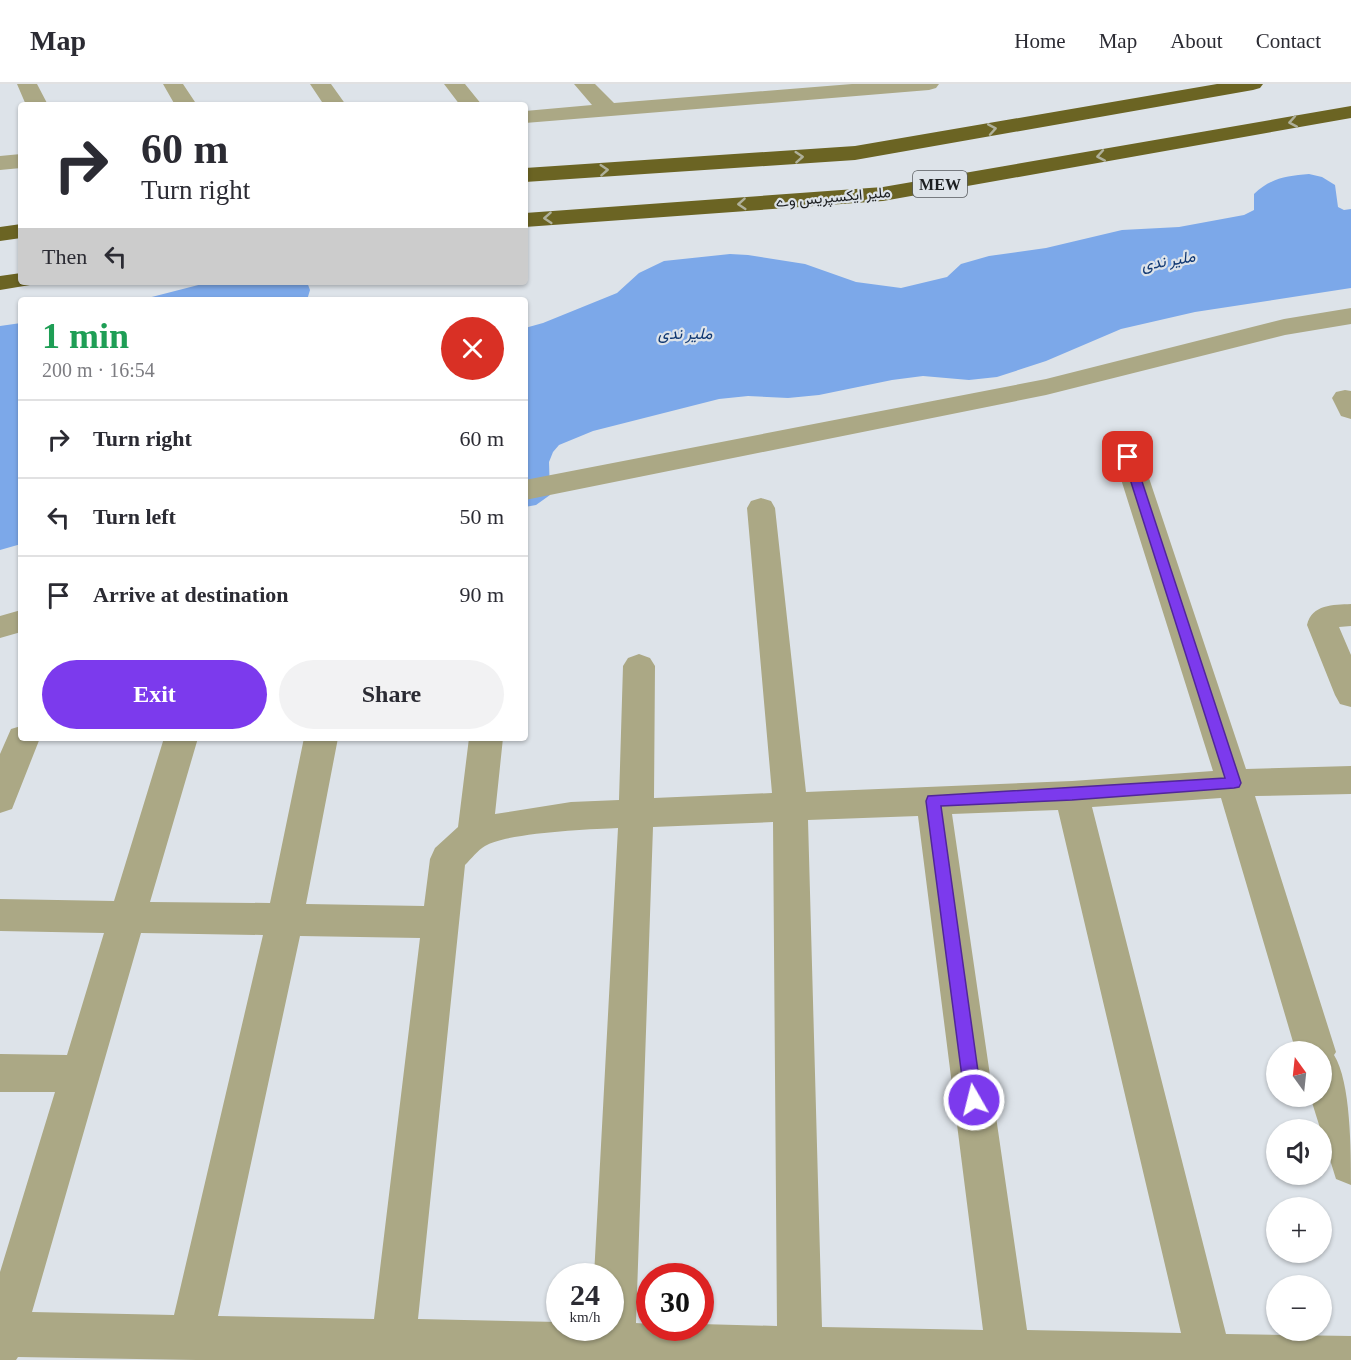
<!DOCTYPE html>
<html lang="en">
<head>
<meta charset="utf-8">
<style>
	:root { --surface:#fff; --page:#f2f2f3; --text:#2b2b33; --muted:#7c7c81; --line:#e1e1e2; --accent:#7c3aed }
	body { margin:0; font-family:"Times New Roman",Vazirmatn,serif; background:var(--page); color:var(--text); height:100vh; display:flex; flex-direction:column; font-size:22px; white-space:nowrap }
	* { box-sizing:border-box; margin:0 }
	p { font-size:20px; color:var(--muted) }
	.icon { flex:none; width:33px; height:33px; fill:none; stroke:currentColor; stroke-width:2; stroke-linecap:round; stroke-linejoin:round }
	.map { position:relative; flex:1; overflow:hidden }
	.side { position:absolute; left:18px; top:213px; width:510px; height:444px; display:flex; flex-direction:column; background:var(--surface); border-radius:6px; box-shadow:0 2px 4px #0004 }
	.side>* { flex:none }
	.hud { position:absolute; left:18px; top:18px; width:510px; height:183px; border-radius:6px; box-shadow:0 2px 4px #0004; background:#fff; color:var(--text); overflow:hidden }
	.needle { width:39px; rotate:345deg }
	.controls { position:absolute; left:1266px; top:957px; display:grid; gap:12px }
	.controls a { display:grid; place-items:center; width:66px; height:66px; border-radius:50%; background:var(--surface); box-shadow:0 2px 4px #0004; font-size:30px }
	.speed { position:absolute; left:546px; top:1179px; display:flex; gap:12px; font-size:30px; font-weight:700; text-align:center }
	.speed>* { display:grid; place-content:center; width:78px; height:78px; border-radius:50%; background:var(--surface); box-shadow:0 2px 4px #0004; line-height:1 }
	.speed small { font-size:15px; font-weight:400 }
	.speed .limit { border:9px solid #d22; background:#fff; color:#111 }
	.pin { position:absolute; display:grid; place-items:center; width:51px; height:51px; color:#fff; margin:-26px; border-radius:12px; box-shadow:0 3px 9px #0006 }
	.me { position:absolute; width:66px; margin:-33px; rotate:352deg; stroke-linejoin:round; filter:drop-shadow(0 0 4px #0008) }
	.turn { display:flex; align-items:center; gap:21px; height:126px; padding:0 24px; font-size:27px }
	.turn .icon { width:78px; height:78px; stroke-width:2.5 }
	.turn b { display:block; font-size:42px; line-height:51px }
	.then { display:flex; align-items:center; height:57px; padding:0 24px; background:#0003; gap:12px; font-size:22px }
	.round { display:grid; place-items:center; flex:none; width:63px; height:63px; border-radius:32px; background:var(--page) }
	.overview { display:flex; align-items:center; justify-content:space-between; height:102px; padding:0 24px }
	h1 { font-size:36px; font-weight:600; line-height:45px; color:#1e9e55 }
	.primary-button { display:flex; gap:12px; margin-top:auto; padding:12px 24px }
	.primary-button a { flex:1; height:69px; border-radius:36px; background:var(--accent); color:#fff; font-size:24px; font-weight:600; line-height:69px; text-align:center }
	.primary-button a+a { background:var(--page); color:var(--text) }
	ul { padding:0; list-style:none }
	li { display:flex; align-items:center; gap:18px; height:78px; padding:0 24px; border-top:2px solid var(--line) }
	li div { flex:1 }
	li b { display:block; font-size:22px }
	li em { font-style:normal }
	header { display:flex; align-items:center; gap:36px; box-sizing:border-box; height:84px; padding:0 30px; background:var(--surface); border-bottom:2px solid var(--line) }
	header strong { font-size:28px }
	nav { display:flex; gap:33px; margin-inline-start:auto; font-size:21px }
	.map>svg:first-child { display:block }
	.water { fill:#7ca8e9 }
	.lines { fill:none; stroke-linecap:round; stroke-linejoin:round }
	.street { fill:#aba885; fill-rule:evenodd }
	.highway { fill:#6b6423; fill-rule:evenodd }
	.oneway { stroke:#afb09a }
	.route { fill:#7c3aed; stroke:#51269a; stroke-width:1.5 }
	.labels { text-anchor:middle; stroke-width:4.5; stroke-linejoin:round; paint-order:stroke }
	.far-street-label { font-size:15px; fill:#1c1f21; stroke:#dde3e9 }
	.shield { fill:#dde3e9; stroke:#565a5d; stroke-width:1.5 }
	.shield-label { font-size:16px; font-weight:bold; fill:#1c1f21 }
	.far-water-label { font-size:16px; font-style:italic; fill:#103872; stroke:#dde3e9 }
</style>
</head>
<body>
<header>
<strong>Map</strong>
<nav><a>Home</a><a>Map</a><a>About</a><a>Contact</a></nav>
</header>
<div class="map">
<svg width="1351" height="1276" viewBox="0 0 1351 1276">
	<rect width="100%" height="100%" fill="#dde3e9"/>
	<path class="water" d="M1309,90l13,3 13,8 3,22 6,3 7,-1v79l-156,24 -74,17 -75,32 -49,16 -28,3 -46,-4 -31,4 -73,15 -31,3 -40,-2 -29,3 -126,32 -34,14 -6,7 -4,10 1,33 -14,10 -11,2v-179l18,-5 74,-30 22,-20 25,-12 66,-7 18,1 57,9 51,18 45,6 46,-11 14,-13 28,-8 57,-8 76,-18 57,-3 65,-12 10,-5v-16c16,-16 33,-18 55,-20z
		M210,198h97l3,8 -3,10h-167z
		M21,239v221l-21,6v-224z"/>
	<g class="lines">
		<path class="street" d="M17,0h20l11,21h-22z
			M163,0h20l14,21h-22z
			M310,0h21l15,21h-22z
			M444,0h21l17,21h-22z
			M574,0h21l19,19 238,-19h87l-3,4 -7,2 -404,33v-12l67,-6z
			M21,70v14l-21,2v-14z
			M1351,224v16l-66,11 -239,60 -521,105v-20l521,-101 238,-60z
			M1345,306l6,1v28l-10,-3 -9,-18 4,-6z
			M1128,364l10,3 4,6 104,312 105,-3v28l-96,2 81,256 -2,3c17,27 17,96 17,130l-15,-6 -26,-83h12v-44h-26l-75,-254 -129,9 134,527 125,2v24h-1155l-178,-3 -2,3h-16v-88l55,-180h-55v-38l67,1 37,-122 -104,-2v-32l114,2 50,-163h34l-48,164 120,1 34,-165h34l-32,166 118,2 6,-47 5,-11 23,-21 11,-89h34l-8,76 76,-12 48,-2 4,-134 5,-8 11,-4 11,4 5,8 -1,132 118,-5 -25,-285 4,-7 10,-3 10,3 4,7 31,284 266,-11 141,-10 -99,-314 4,-6zM1058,726l123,523 -154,-3 -75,-516zM918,732l65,514 -161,-3 -14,-507zM773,738l4,504 -77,-2v4h-50v-4l-14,-1 17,-496zM618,744l-24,448h16v52h-50v-6l-142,-3 47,-454c6,-6 13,-15 20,-19 20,-13 106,-17 133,-18zM141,849l122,2 -89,380 -142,-3zM300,852l120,2 -46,381 -156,-3z
			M1351,520v22l-12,1 12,28v52l-11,-3 -5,-9 -28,-70c5,-21 26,-20 44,-21z
			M21,526v22l-21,6v-22z
			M21,642v12h19l-28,71 -12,4v-59l11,-25z"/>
		<path class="highway" d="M1217,0h46l-3,4 -7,2 -398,70 -330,22v-14l330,-22z
			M1351,22v12l-468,83 -358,26v-14l358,-26z
			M21,140v14l-21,3v-14z
			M21,189v9h11l-2,3 -30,5v-14z"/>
	</g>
	<defs><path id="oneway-chevron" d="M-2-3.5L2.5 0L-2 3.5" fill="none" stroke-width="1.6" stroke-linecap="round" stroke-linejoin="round" transform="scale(1.5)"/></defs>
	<g class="oneway">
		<use href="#oneway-chevron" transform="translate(1293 38) rotate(170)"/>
		<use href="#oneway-chevron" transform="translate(992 45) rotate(-10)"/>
		<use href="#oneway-chevron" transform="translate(1101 72) rotate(170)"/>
		<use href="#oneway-chevron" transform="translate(799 73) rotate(-4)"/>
		<use href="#oneway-chevron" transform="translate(604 86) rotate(-4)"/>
		<use href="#oneway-chevron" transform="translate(742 120) rotate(176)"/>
		<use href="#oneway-chevron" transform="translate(548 134) rotate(176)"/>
	</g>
	<path class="route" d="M1128,370l6,3 107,326 -2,4 -5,1 -162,12 -131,6 41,294 -3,5 -5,3 -6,-3 -3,-5 -39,-299 2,-5 297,-18 -102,-321z"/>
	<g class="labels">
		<g class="far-street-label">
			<text transform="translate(833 113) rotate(-5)" y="5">ملیر ایکسپریس وے</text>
		</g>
		<rect class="shield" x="913" y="87" width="54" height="26" rx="4.5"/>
		<g class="shield-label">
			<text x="940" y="106">MEW</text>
		</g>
		<g class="far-water-label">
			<text transform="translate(1168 176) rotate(-10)" y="6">ملیر ندی</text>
			<text x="685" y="255">ملیر ندی</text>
		</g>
	</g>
</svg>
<div class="controls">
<a><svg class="needle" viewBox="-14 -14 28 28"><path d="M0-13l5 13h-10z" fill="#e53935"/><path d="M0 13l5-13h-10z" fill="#7c7c81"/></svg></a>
<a><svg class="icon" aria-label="sound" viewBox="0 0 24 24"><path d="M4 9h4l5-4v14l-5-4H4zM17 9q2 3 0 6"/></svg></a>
<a>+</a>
<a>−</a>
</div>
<div class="speed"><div>24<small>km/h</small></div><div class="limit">30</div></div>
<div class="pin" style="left:1128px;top:373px;background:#d93025"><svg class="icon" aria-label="arrive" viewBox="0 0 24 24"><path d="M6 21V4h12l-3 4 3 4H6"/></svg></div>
<svg class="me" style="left:974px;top:1016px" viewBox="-20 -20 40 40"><circle r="17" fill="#7c3aed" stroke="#fff" stroke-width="3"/><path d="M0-11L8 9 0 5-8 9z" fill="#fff"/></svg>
<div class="hud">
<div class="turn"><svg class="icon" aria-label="right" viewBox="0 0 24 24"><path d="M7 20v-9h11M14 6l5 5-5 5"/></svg><div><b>60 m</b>Turn right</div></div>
<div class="then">Then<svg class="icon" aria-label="left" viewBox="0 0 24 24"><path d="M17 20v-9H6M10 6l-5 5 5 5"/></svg></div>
</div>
<section class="side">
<div class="overview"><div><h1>1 min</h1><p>200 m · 16:54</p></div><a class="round" style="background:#d93025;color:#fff"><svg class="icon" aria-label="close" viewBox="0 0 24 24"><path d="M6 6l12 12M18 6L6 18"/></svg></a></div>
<ul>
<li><svg class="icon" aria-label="right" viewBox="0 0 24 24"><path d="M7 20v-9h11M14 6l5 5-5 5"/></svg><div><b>Turn right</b></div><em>60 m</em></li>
<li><svg class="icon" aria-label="left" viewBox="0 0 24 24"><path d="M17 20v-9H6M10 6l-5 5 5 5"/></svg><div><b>Turn left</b></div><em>50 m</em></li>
<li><svg class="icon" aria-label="arrive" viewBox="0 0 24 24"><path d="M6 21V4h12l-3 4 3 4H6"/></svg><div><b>Arrive at destination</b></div><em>90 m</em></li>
</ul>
<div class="primary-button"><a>Exit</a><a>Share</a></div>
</section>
</div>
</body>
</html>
